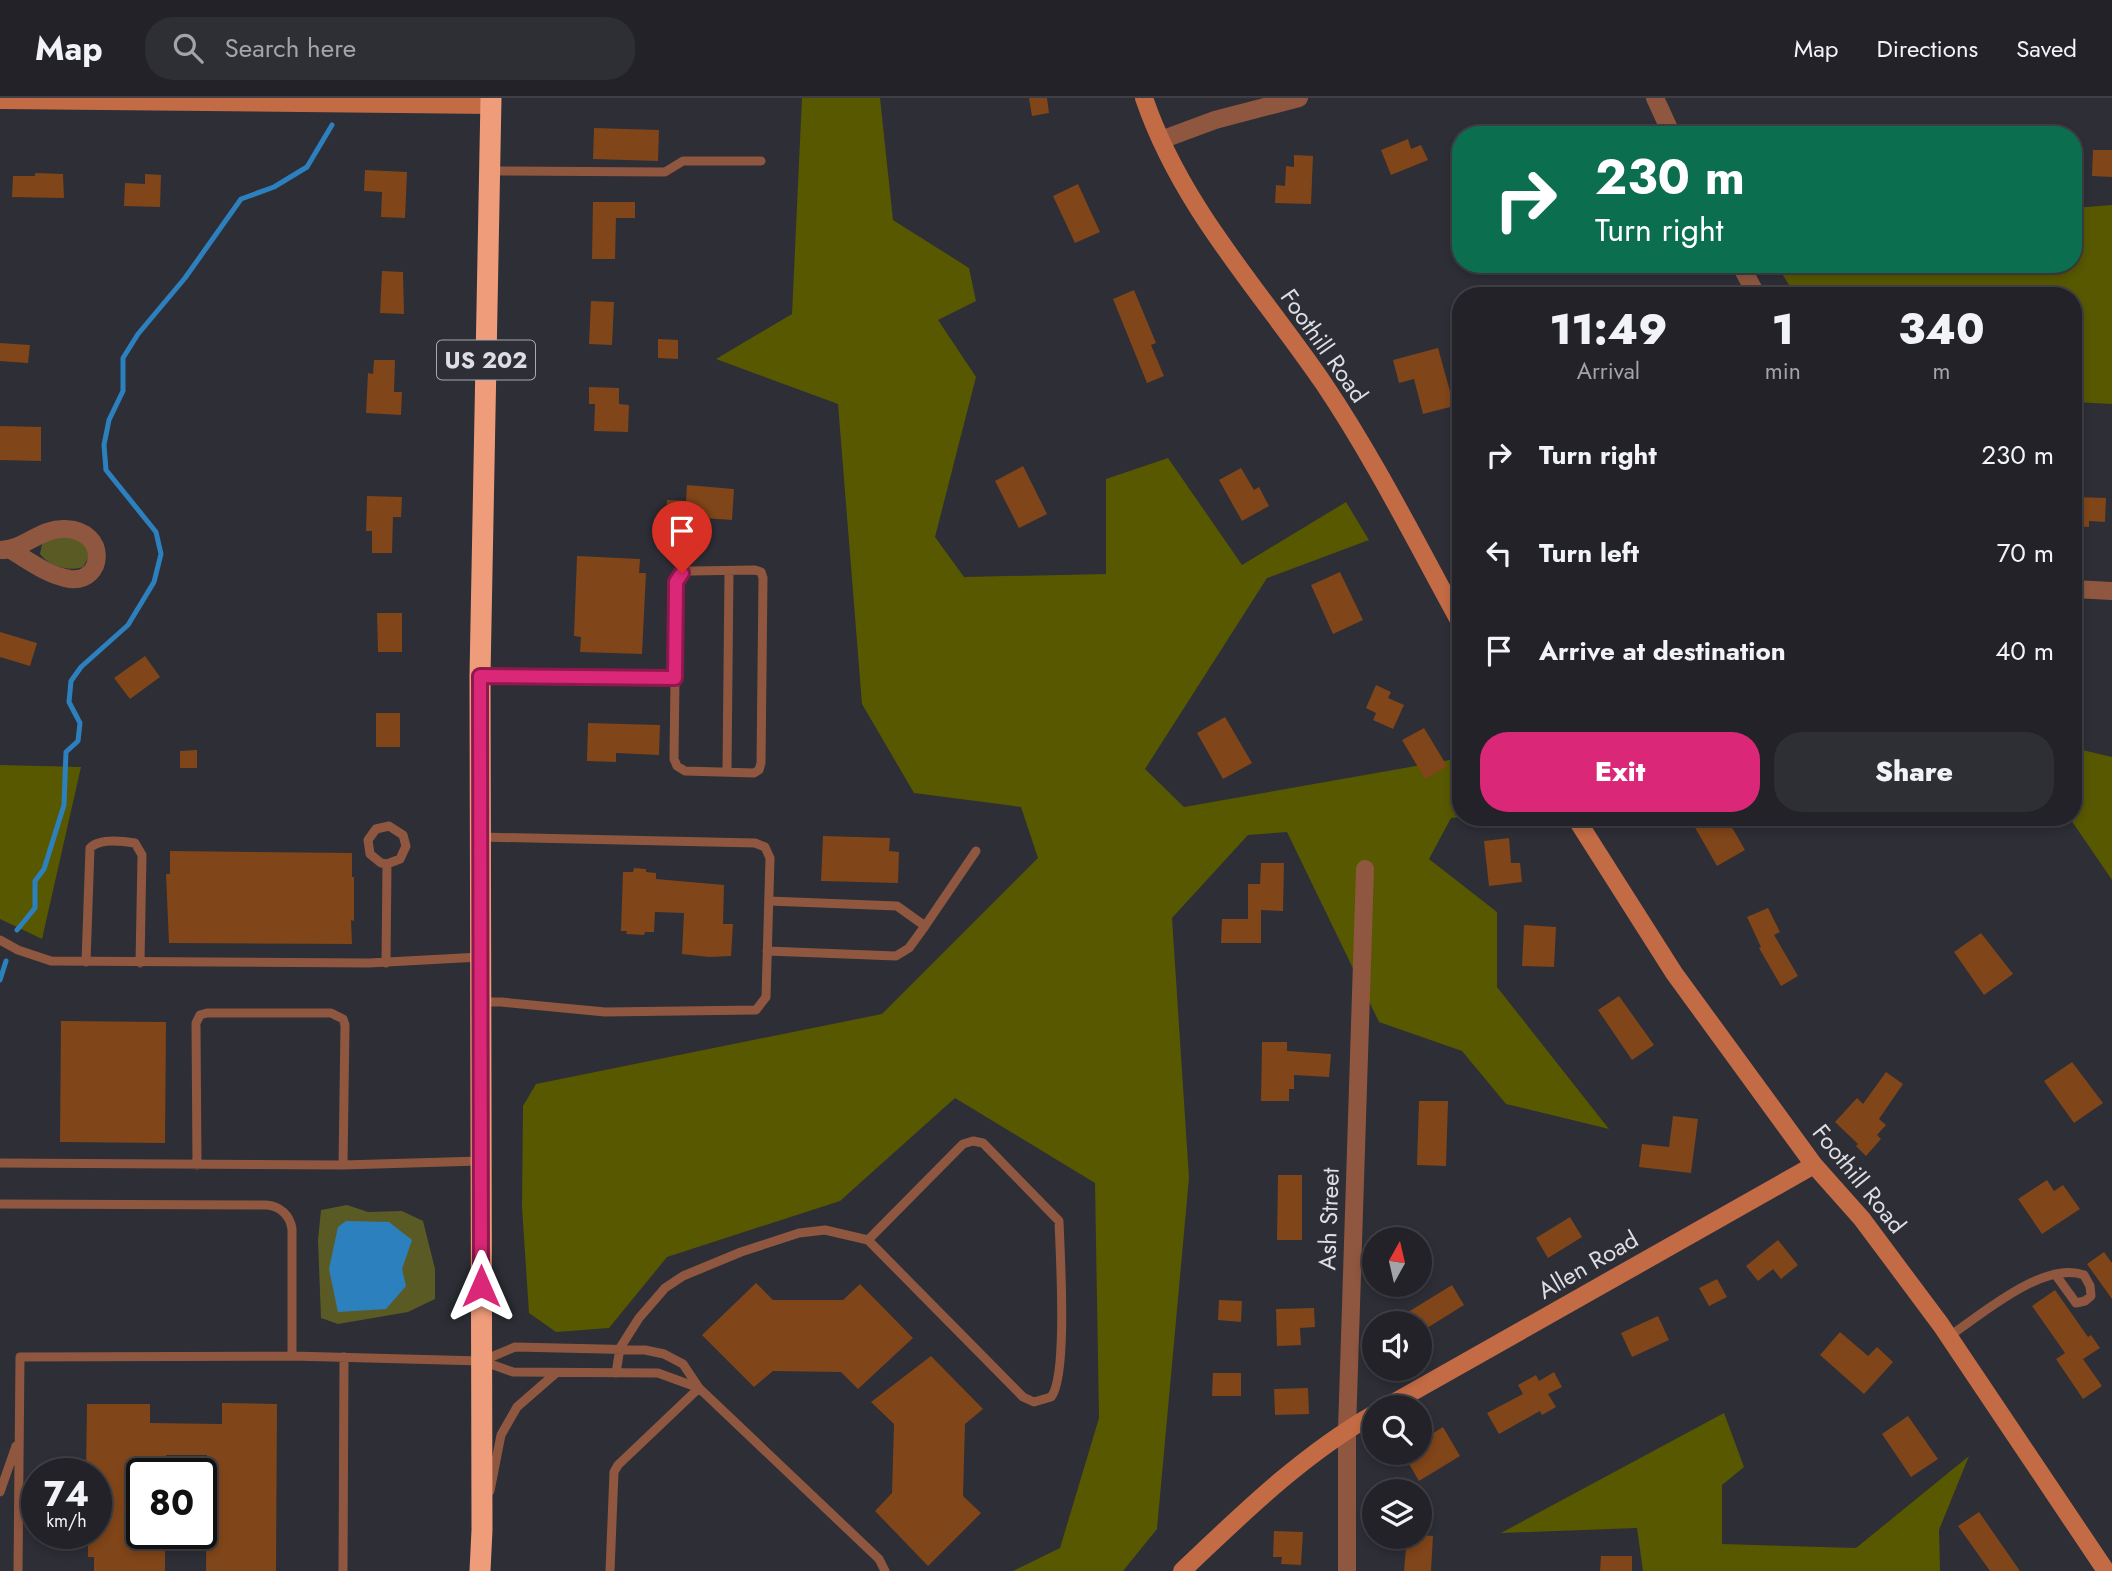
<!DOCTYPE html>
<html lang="en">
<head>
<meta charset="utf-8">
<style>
	:root { --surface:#222228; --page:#2e2f34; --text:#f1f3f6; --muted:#a2a4a8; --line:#3f3f45; --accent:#db2777 }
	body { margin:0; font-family:Jost,sans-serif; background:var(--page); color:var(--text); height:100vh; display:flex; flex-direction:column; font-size:26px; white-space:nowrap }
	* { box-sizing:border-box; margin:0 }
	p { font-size:23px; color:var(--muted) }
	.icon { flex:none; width:38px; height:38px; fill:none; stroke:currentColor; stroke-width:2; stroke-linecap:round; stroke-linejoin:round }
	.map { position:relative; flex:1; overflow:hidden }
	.drawer { position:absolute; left:1452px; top:189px; width:630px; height:539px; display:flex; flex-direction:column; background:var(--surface); border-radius:28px; box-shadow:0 4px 10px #0003,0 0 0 2px var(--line) }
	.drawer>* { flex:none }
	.banner { position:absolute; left:1452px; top:28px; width:630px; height:147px; border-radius:28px; box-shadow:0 4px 10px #0003,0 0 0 2px var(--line); background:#0b6e4f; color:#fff; overflow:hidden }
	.needle { width:46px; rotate:8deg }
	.buttons { position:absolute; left:1362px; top:1129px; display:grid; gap:14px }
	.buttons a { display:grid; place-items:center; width:70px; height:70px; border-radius:50%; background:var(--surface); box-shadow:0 4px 10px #0003,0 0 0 2px var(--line); font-size:35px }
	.speed { position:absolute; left:21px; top:1360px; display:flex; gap:14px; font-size:35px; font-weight:700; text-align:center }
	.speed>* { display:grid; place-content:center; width:91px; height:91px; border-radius:50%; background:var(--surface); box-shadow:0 4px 10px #0003,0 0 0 2px var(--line); line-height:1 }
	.speed small { font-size:18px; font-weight:400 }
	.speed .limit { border:4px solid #111; border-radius:10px; background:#fff; color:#111 }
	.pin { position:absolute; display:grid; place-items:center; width:60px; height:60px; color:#fff; margin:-72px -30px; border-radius:50% 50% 50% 0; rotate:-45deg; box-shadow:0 0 7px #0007 }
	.pin .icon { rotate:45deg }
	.me { position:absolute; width:77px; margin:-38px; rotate:0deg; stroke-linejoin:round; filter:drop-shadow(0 0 5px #0008) }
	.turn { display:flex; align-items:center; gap:24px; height:147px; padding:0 28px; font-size:32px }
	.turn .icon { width:91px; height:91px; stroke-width:2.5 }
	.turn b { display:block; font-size:49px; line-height:60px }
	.eta { display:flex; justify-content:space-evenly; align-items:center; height:119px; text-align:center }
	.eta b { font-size:42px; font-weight:800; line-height:49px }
	.primary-button { display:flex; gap:14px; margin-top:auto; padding:14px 28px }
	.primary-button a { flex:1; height:80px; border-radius:28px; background:var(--accent); color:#fff; font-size:28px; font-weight:800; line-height:80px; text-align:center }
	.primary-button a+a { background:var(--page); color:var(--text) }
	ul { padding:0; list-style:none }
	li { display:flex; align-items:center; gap:21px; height:98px; padding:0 28px }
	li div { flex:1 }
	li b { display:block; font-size:26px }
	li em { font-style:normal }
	header { display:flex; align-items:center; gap:42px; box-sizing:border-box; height:98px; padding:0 35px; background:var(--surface); border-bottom:2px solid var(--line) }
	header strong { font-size:33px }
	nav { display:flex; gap:38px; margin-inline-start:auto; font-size:24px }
	.search { width:490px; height:63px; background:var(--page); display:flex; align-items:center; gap:18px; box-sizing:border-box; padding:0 24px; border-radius:28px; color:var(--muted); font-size:26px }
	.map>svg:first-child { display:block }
	.green { fill:#5a5b24 }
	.forest { fill:#575800 }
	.water { fill:#2d80be }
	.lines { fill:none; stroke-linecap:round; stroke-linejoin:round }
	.stream { stroke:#2d80be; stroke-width:5 }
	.building { fill:#804518 }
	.lane { stroke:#8f573f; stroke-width:9 }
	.street { stroke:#8f573f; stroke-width:18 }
	.secondary { stroke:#c36b45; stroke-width:18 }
	.highway { stroke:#ef9c7a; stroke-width:21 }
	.route-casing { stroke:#8e194d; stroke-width:18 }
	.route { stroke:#db2777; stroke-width:12 }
	.labels { text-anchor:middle; stroke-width:5; stroke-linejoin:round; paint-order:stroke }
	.shield { fill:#2d2e36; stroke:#a8a9af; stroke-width:2 }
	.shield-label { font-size:23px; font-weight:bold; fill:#dddee3 }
	.street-label { font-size:24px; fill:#dddee3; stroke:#2d2e36 }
</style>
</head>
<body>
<header>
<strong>Map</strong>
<div class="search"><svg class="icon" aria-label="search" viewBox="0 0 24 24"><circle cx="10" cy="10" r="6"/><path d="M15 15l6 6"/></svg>Search here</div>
<nav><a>Map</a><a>Directions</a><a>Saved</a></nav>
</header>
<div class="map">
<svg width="2112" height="1473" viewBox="0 0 2112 1473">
	<rect width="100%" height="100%" fill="#2d2e36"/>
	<path class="green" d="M64,437l20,7 6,13 -7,12c-14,5 -34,-1 -43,-13l2,-10 5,-4z
		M347,1107l21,7 34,-1 21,10 12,48v30l-27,13 -70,12 -17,-6 -3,-78 3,-30z"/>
	<path class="forest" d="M802,0h78l13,122 76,48 7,33 -38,19 38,57 -41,160 29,40 142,-3v-95l62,-21 74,107 104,-63 23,38 -102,38 -122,191 39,38 277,-49v59l-10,1 -22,41 68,53v75l112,142 -103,-25 -44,-53 -83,-29 -92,-190 -39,3 -76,83 17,260 -32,351 -34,42h-110l47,-23 39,-130 -4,-235 -140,-85 -115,103 -173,56 -58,71 -53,4 -27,-19 -7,-106 1,-101 13,-22 346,-70 156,-156 -17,-51 -107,-14 -52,-89 -24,-300 -122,-45 76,-45z
		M2112,107v199l-38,-2v-106h-278l-20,-32h298v-56z
		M2074,650l38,9v123l-43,-63h5z
		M0,667l81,2 -39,172 -42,-20z
		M1724,1315l20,54 -22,18v59l134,4 113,-92 -30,74 1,41h-297l-6,-43 -136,5z"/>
	<path class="water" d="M346,1123l43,1 23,18 -10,29 4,17 -20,23 -48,3 -9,-43 9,-42z"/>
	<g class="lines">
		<path class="stream" d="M17,832l18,-22v-27l9,-12 20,-64 2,-53 12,-11 2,-18 -11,-21 2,-21 10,-14 47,-42 26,-43 7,-28 -5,-22 -50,-62 -2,-25 5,-25 14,-29v-33l15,-24 47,-56 56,-79 33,-12 33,-20 25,-42
			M0,882l6,-19"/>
	</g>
	<path class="building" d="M1029,0h18l2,15 -17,3z
		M594,30l65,2 -1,31 -65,-2z
		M1408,41l3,10 10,-4 7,15 -37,15 -10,-25z
		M2093,52h19v27l-20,-1z
		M1294,57l19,1 -2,48 -36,-1 1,-18 9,1 1,-20 8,1z
		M365,72l42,2 -2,46 -24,-1 1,-25 -18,-1z
		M35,75l28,1 1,24 -52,-1 1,-21h22z
		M145,76l16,1 -1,32 -36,-1 1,-23 20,1z
		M1078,86l22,48 -25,11 -22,-47z
		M593,104h42v16h-19l-1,41h-23z
		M382,173l21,1 1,42 -24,-1z
		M1134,192l22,53 -5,2 13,31 -17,7 -34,-84z
		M591,203l23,1 -2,43 -23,-1z
		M658,241l20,1v19l-20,-1z
		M0,245l30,2 -2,18 -28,-2z
		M1438,250l16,58 -31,8 -9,-35 -15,4 -6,-23z
		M374,262h21l-1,32h8l-1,23 -35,-2 2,-40 5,1z
		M589,289l30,1v16l10,1 -1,27 -34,-1 1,-27h-6z
		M0,328l41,1v34l-41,-1z
		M1023,368l24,48 -28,14 -24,-47z
		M1241,370l13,22 5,-3 10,19 -27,15 -23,-41z
		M687,387l47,4 -2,31 -43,-3v7l-23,-2 1,-22 19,1z
		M367,398l35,1 -1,20h-8l-1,36h-20v-22h-6z
		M2074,399l32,1 -1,24 -16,-1v6l-15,-1z
		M577,458l63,3 -1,14h7l-4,81 -62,-2 1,-15 -7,-1z
		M1340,474l23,48 -30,14 -22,-49z
		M377,515h25v39h-24z
		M0,534l37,11 -7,23 -30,-9z
		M145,558l15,21 -30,22 -16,-21z
		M1376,587l15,7 -3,6 16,7 -11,24 -20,-9 3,-7 -10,-5z
		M376,615h24v34h-24z
		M1225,619l27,46 -29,16 -26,-46z
		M588,625l72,2 -1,30 -43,-2v9l-29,-1z
		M1424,630l23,38 -22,13 -23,-39z
		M197,652v18h-17v-17z
		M1689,719h37l19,33 -28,16z
		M823,738l67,2 -1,13 10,1 -1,31 -77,-2z
		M1509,740l2,25h9l2,19 -33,4 -5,-45z
		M170,753l182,2v24h2v44l-3,-1 1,24 -183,-1 -3,-69h4z
		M1261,765h23l-1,48 -22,-1v33h-40l1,-24h26v-35h12z
		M634,770l12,1v3l10,1v6l68,6 -1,39h10l-2,32 -22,1 -27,-3 2,-41 -29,-1 -1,20h-9l-1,3 -18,-1 1,-3h-6l2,-59h10z
		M1768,810l12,24 -6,3 24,41 -17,10 -22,-38 2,-1 -14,-30z
		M1524,827l32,2 -2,40 -32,-1z
		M1981,835l32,41 -29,21 -30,-43z
		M1619,898l35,49 -22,15 -34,-50z
		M61,923l105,1 -1,121 -105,-1z
		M1262,944h25v9l44,3 -2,23 -35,-2v14h-5v12h-28z
		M2072,964l31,41 -29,20 -30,-42z
		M1886,974l17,12 -24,35 7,6 -9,10 4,4 -15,17 -10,-10 2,-2 -23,-22 22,-24 6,6z
		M1419,1003h29l-2,65 -29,-1z
		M1673,1018l25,3 -7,54 -52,-6 3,-23 27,3z
		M1278,1077h24v65h-25z
		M2047,1082l7,11 9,-6 17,24 -38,25 -24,-35z
		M1570,1119l12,20 -34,21 -12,-20z
		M1778,1142l20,25 -17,14 -8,-10 -15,12 -12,-15z
		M2104,1154l8,11v36l-25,-35z
		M1717,1181l10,18 -18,9 -10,-18z
		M756,1185l17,17h70l17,-16 53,54 -55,51 -17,-17 -68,-1 -19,16 -52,-52z
		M1452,1187l12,20 -45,28v-10h-8l-6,-9z
		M2055,1192l33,47 3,-2 9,13 -17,11 19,27 -19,13 -27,-40 9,-6 -33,-47z
		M1219,1202l23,1 -1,21 -23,-2z
		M1314,1210l1,19 -15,1 1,17 -24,1 -1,-37z
		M1658,1218l11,24 -37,17 -11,-24z
		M1840,1234l28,24 9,-9 16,15 -29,32 -44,-39z
		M931,1258l52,53 -18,15 -2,72 18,17 -53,53 -53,-55 17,-18 2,-69 -23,-22z
		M1554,1274l8,15 -14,7 8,13 -14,8 -2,-4 -41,23 -12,-21 36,-19 -5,-9 18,-10 3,6z
		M1213,1275h28v23h-29z
		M1308,1290l1,26 -34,1 -1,-26z
		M222,1305l55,1 -1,167h-70l1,-116h-41v19h-24v59h23v38h-71v-14h-6v-24h8v-59h-10l1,-70h63v19l72,1z
		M1908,1318l30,43 -27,18 -29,-43z
		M1443,1329l17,29 -41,25 -17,-29h17v-10z
		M1979,1414l41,59h-30l-32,-45z
		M1274,1433l29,1 -2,33 -20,-1 1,-7h-9z
		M1419,1437l14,1 -2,35h-27l3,-35z
		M1601,1458h31v15h-32z"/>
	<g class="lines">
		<path class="lane" d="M490,73l175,1 18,-11h78
			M482,578l193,2 -1,81 3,7 8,5 69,2 5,-3 2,-7 2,-185 -2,-6 -6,-2 -64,1c-10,1 -14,7 -15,16l-1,91
			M727,673l2,-200
			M480,739l275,6 10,4 5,11 -4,139 -10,13 -151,2 -104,-10h-20
			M925,828l51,-75
			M0,842l18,10 33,11 318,2 111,-6
			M767,853l129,5 13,-8 16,-22 -28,-20 -128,-5
			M86,864l4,-114c9,-10 33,-7 45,-5l7,12 -2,108
			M386,865l1,-99 13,-5 6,-13 -3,-11 -14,-9 -13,3 -8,11 2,14 11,9 6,1
			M0,1065l343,2 137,-4
			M197,1067l-1,-142 4,-8 7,-2h124l12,6 2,6 -2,140
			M0,1106l266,1c14,1 24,10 26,24v127
			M1948,1239c33,-22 96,-77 136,-62l6,11 1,10 -6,5 -9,2 -21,-29
			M484,1262l31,-13 130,3 19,4 19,10 16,24 180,171 6,12
			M616,1275l4,-25 19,-30 26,-30 18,-12 58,-24 58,-19 26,-3 43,10 155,157 11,5 17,-5c17,-20 9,-144 8,-176l-76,-78 -10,-2 -10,3 -95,96
			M490,1393l11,-56 16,-28 39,-34
			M0,1394l16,-46
			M18,1473l2,-214 272,-1 190,5 31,11 145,1 41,15
			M343,1473l1,-214
			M610,1473l4,-99 4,-7 81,-77"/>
		<path class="street" d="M1655,0l17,37
			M1161,42l54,-20 84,-22
			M1740,166l17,32
			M0,452c24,0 41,-23 66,-21 43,2 38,54 4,50 -21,-3 -41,-18 -59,-29
			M2074,491l38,2
			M1347,1473v-141l18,-561"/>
		<path class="secondary" d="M1144,0c38,111 116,192 180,286 51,76 93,160 137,240
			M0,2l491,5
			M1575,719l99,156 140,192 48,54 79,106 165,246
			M1386,1309l428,-242
			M1182,1473c59,-56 120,-116 192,-157"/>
		<path class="highway" d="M480,1473l2,-41 -2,-854 11,-578"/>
	</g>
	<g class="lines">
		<defs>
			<path id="route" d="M481,1188l-1,-610 195,2 1,-91v-5l6,-9"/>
		</defs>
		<use href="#route" class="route-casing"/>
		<use href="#route" class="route"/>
	</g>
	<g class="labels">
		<rect class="shield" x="437" y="242.5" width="98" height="39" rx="5"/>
		<g class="shield-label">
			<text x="486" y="270">US 202</text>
		</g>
		<g class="street-label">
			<text transform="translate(1324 248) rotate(55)" y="8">Foothill Road</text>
			<text transform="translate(1859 1081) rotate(51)" y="8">Foothill Road</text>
			<text transform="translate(1329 1121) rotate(-88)" y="8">Ash Street</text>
			<text transform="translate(1588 1167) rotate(-30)" y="8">Allen Road</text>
		</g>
	</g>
</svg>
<div class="buttons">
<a><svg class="needle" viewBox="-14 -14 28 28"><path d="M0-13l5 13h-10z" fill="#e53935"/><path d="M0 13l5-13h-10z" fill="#a2a4a8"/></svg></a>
<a><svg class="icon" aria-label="sound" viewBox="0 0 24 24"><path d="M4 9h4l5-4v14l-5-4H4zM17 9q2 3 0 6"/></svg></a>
<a><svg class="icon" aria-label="search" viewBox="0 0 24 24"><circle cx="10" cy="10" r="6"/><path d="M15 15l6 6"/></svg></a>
<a><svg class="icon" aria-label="layers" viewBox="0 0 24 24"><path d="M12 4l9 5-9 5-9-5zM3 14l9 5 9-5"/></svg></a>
</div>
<div class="speed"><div>74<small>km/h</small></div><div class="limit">80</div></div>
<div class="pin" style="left:682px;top:475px;background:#d93025"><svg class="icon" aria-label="arrive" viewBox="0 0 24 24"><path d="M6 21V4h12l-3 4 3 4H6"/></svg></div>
<svg class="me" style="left:481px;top:1188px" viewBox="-20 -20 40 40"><path d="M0-17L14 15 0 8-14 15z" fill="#db2777" stroke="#fff" stroke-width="4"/></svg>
<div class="banner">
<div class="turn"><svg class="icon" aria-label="right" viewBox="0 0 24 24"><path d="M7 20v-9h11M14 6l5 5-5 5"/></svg><div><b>230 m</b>Turn right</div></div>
</div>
<section class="drawer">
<div class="eta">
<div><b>11:49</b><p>Arrival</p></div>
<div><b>1</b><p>min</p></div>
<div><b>340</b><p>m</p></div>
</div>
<ul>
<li><svg class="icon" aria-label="right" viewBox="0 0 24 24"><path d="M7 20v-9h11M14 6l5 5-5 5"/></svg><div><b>Turn right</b></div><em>230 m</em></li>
<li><svg class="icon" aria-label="left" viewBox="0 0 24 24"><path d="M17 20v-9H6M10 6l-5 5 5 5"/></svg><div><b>Turn left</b></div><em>70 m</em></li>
<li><svg class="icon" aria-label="arrive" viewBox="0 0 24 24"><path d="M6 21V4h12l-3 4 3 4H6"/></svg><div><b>Arrive at destination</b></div><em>40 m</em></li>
</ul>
<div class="primary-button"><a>Exit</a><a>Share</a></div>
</section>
</div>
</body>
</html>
